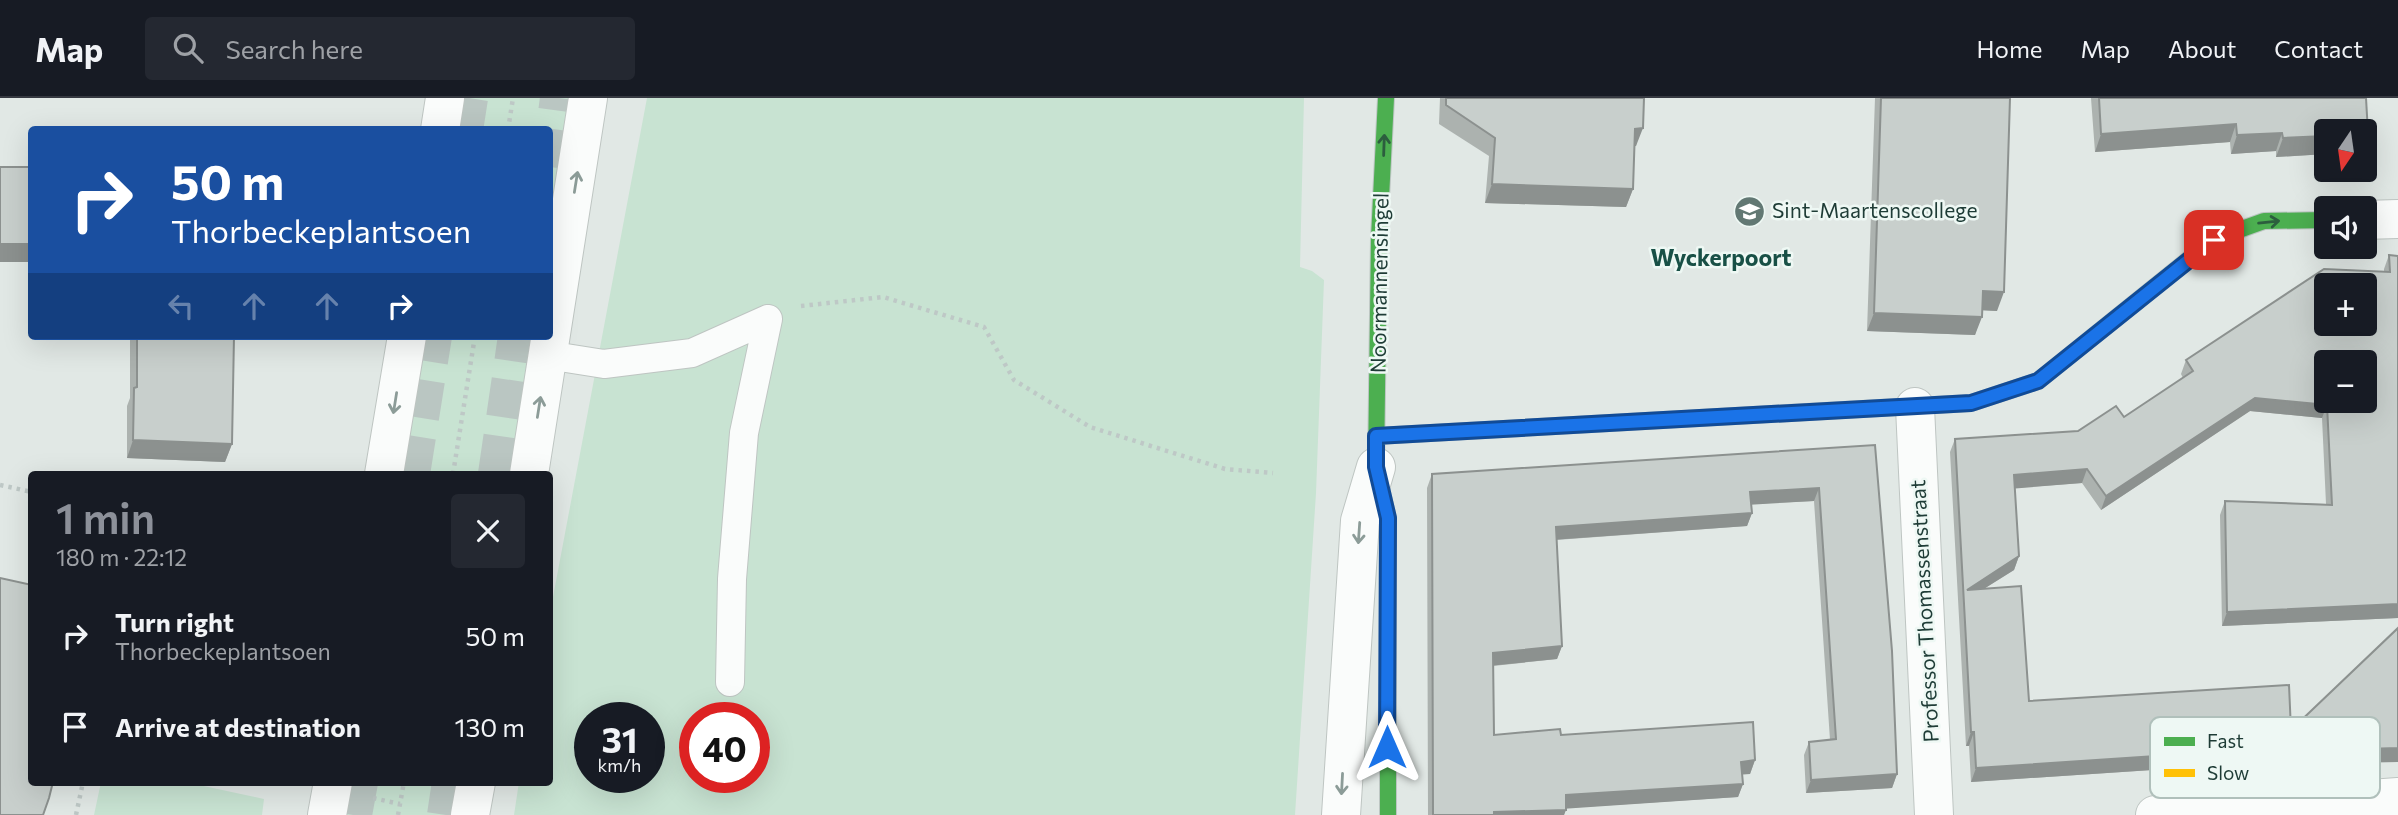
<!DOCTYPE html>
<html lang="en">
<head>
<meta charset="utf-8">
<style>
	:root { --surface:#171b24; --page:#242831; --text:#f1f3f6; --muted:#9ea1a6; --line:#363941; --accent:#8c9099 }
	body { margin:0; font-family:Commissioner,sans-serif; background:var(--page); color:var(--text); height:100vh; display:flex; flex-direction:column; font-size:26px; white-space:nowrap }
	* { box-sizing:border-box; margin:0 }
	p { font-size:23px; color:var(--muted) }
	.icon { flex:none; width:38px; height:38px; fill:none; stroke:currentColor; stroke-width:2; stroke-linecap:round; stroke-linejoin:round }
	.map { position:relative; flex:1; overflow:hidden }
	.drawer { position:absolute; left:28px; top:373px; width:525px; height:315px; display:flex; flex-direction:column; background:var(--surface); border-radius:7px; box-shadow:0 7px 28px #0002 }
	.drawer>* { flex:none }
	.guide { position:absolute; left:28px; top:28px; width:525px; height:214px; border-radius:7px; box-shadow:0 7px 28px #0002; background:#1a4fa0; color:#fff; overflow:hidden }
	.needle { width:46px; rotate:193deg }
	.controls { position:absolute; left:2314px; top:21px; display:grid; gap:14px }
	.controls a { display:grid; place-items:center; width:63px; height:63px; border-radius:7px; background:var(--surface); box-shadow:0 7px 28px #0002; font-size:35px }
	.speed { position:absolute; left:574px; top:604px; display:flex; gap:14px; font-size:35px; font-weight:700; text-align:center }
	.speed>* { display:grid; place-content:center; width:91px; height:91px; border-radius:50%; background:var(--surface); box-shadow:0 7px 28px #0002; line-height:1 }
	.speed small { font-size:18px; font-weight:400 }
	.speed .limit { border:10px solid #d22; background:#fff; color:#111 }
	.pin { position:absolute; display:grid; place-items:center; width:60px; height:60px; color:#fff; margin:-30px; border-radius:14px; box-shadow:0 4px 10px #0006 }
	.me { position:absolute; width:77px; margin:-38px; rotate:0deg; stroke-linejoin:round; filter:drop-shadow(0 0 5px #0008) }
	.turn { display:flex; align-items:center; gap:24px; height:147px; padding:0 28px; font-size:32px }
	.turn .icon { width:91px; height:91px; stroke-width:2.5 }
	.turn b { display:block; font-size:49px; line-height:60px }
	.lanes { display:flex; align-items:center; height:66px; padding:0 28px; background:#0003; justify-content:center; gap:35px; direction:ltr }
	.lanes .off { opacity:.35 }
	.round { display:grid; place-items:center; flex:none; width:74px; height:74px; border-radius:7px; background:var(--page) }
	.summary { display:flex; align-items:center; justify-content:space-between; height:119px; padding:0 28px }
	h1 { font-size:42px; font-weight:600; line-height:52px; color:var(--accent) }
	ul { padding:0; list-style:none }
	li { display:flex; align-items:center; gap:21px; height:91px; padding:0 28px }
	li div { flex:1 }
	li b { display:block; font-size:26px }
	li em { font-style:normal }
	header { display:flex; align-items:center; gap:42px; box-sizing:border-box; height:98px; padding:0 35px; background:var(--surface); border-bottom:2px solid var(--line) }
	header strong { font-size:33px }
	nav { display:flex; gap:38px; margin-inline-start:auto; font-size:24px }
	.search { width:490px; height:63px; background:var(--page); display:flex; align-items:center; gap:18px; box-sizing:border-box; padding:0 24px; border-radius:7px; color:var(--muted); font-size:26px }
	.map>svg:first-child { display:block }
	.green { fill:#c8e3d2; fill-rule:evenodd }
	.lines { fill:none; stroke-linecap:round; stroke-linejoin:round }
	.highway-tunnel { stroke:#bac6c2; stroke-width:38; stroke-dasharray:38 19; stroke-linecap:butt }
	.lane-casing { stroke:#bec5c2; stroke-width:30 }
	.street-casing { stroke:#bec5c2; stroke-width:40 }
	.fast-casing { stroke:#bdc6c3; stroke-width:18 }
	.slow-casing { stroke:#bdc6c3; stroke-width:18 }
	.path { stroke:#bec8c6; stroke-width:4.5; stroke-dasharray:3.5 5; stroke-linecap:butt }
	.lane { stroke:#fafcfb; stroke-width:28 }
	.street { stroke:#fafcfb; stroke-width:38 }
	.fast { stroke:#4caf50; stroke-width:16 }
	.slow { stroke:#ffc107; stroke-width:16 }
	.wall { fill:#acb2af }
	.shaded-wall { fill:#8c918f }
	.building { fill:#c8cfcc; stroke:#8c918f; stroke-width:2; fill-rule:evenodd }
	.oneway { stroke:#2c5e3e }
	.oneway2 { stroke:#8c9c98 }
	.route-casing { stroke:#114b97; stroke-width:18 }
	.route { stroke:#1a73e8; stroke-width:12 }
	.labels { text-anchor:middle; stroke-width:5; stroke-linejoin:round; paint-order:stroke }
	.poi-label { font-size:21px; fill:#1e3c36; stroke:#eef8f4; text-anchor:start }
	.street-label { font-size:21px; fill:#1e3c36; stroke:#eef8f4 }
	.neighbourhood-label { font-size:23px; font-weight:bold; fill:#185046; stroke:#eef8f4 }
	.key { fill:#eef8f4; stroke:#b0c0bb; stroke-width:2 }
	.key-label { font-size:19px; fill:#1e3c36 }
</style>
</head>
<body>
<header>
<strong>Map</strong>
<div class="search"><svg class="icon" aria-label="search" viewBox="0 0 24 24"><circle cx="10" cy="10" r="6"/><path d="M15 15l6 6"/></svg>Search here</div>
<nav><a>Home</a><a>Map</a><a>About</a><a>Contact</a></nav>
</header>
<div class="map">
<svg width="2398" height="717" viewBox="0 0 2398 717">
	<rect width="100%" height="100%" fill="#e1e8e5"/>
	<path class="green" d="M459,0h112l-21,141v-109h-95z
		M647,0h657l-4,169 12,4 12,9 -8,213 -21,322h-781l5,-33h31v-169zM590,620h59v59h-59zM695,620h59v59h-59z
		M421,238h113l-21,138h-117z
		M101,684h84l79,17 -2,16h-168z
		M341,684h118l-6,33h-118z"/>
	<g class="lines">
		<path class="highway-tunnel" d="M464,32l5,-32
			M550,69l9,-69
			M411,376l22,-138
			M497,376l20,-138
			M353,717l6,-33
			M446,717l5,-33"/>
		<defs>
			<path id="lane" d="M547,257l57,9 88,-11 76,-34
				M730,584l2,-103 12,-146 24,-114"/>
			<path id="street" d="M440,32l5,-32
				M2364,122l34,-1
				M1915,309l19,408
				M384,376l23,-138
				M529,376l59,-376
				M327,717l6,-33
				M470,717l6,-33
				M1341,717l19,-294 16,-54
				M2155,717l243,-18"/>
			<path id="fast" d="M1386,0l-7,140 -3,229 12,51v297
				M1807,314l164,-9 67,-22 176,-142 50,-18 62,-1"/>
			<path id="slow" d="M1376,338l431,-24"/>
		</defs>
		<use href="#lane" class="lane-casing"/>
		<use href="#street" class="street-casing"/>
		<use href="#fast" class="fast-casing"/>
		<use href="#slow" class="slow-casing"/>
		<path class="path" d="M508,32l5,-32
			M801,208l82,-9 101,30 30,53 76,47 135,42 48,4
			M453,376l22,-138
			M0,387l32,7
			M373,700l27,6
			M76,717l7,-33
			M398,717l6,-33"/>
		<use href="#lane" class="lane"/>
		<use href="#street" class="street"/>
		<use href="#fast" class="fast"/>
		<use href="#slow" class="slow"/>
	</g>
	<path class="wall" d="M1440,0h204l-8,48h-2l-1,43 -7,18 -141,-4 4,-47 -50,-32z
		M1875,0h135l-13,213 -15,-1 -7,25 -108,-4z
		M2091,0h275l-40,33v23l-50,3v-6l-45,3 -1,-12 -135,10z
		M2389,157l9,363 -176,8 -2,-111 5,-14 101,3 -4,-86 -72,-7 -149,99 -19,-27 -67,5 4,68 -5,14 -29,18 44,113 262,29 107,-102v134l-73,1 -2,-3 -36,1 -316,21 -2,-36h-3l-16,-294 5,-13 123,-8 46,-14 59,-39 -2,-4 5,-14 198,-88v-3z
		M130,238h104l-2,108 -7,18 -98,-4v-52l3,-8z
		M1875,347l22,329 -5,14 -86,5 -2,-38 5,-13 21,-2 -16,-239 -63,3 1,9 -5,13 -191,14 6,106 -5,13 -64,7 1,69h67l194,25 -5,14h-8l1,10 -5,13 -172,11 -2,7h-136l-1,-327 5,-14z"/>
	<path class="shaded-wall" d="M2236,26l-6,18 -135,10 6,-18z
		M1643,30l-7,18 -8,1 7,-18z
		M2282,35l-6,18 -45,3 6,-19z
		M2364,35h4l-4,11z
		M2326,38v18l-50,3 7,-19z
		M1492,86l141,5 -7,18 -141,-4z
		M0,146h32v18h-32z
		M1983,193l21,1 -7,19 -21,-1z
		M1874,215l108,4 -7,18 -108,-4z
		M2255,300l72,7 -5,13 -72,-7 -149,99 5,-14z
		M133,342l99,4 -7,18 -98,-4z
		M2087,371l-5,14 -73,6 5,-14z
		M1819,390l-5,13 -68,4 4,-13z
		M1752,415l-5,13 -196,14 5,-13z
		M2019,458l-5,14 -51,32 4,-12z
		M2398,506v14l-176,8 5,-14z
		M1562,548l-5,13 -69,7 5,-13z
		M1971,634h3l-5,14h-3z
		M2328,648l-5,14 -36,1 -316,21 5,-14 316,-21z
		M2398,650v14l-73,1 5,-13z
		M1755,662l-5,14 -14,1 5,-13z
		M1897,676l-5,14 -86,5 5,-13z
		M1743,686l-5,13 -177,12 5,-14z
		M1566,712l-2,5h-71l1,-3z"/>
	<path class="building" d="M1446,0h198l-1,30 -8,1 -2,60 -141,-5 3,-46 -49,-33z
		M1881,0h129l-6,194 -21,-1 -1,26 -108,-4z
		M2099,0h267l2,35h-4v-2h-38v5l-43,2 -1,-5 -45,2 -1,-11 -135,10z
		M0,69h32v77h-32z
		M2389,157l9,1v348l-171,8 -2,-111 107,4 -5,-100 -72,-7 -149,98 -19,-27 -73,6 5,81 -52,34 54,-4 8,115 260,-16 2,45 107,-102v120l-68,2 -2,-4 -36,1 -316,21 -2,-36h-3l-16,-293 123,-8 38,-25 8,11 69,-46 -7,-11 138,-91 66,3zM2326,187h38v39h-38zM2326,264h38v39h-38z
		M137,238h97l-2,108 -99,-4 1,-52 3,-1z
		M1875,347l17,206 5,123 -86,6 -2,-38 27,-3 -17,-251 -69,4 2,21 -196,14 6,119 -69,7 1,82 66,-6 1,6 192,-13 2,38 -14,2 2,22 -177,11v15l-72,2v3h-61l-1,-341z
		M0,480l32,7v197h21l-4,16 -6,17h-43z"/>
	<defs><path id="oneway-shaft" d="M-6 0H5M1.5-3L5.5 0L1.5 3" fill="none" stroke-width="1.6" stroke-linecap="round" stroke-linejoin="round" transform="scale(1.75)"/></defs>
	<g class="oneway">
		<use href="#oneway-shaft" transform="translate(1384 47) rotate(-88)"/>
		<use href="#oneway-shaft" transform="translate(2269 124) rotate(-6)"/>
	</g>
	<g class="oneway2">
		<use href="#oneway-shaft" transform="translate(576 84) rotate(-81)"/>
		<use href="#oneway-shaft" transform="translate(395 305) rotate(99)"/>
		<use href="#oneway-shaft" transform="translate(539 309) rotate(-81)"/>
		<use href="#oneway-shaft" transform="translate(1359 435) rotate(94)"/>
		<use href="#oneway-shaft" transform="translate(1342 686) rotate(93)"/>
	</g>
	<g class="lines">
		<defs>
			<path id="route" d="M1387,649l1,-229 -12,-51v-31l595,-33 67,-22 176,-141"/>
		</defs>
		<use href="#route" class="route-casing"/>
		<use href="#route" class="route"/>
	</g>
	<defs>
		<symbol id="school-disc" viewBox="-11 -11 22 22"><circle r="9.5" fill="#627873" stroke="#eef8f4"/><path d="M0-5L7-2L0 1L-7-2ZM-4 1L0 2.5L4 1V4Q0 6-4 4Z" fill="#fff"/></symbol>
	</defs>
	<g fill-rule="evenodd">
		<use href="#school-disc" x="1732" y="96" width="35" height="35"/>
	</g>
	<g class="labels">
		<g class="poi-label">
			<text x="1772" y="120">Sint-Maartenscollege</text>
		</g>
		<g class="street-label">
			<text transform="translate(1380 185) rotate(-89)" y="7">Noormannensingel</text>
			<text transform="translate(1925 513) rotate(-93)" y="7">Professor Thomassenstraat</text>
		</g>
		<g class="neighbourhood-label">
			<text x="1721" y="168">Wyckerpoort</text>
		</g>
	</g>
	<rect x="2150" y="619" width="230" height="81" rx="10" class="key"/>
	<rect x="2164" y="639" width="31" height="9" fill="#4caf50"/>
	<rect x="2164" y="671" width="31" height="8" fill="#ffc107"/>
	<g class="key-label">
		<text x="2207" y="650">Fast</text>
		<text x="2207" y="682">Slow</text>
	</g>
</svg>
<div class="controls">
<a><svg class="needle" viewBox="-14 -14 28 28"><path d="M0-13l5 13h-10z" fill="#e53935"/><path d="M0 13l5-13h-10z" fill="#9ea1a6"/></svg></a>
<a><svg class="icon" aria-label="sound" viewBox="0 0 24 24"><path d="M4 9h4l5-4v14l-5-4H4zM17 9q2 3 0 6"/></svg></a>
<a>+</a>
<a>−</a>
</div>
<div class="speed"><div>31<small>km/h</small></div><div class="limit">40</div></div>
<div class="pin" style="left:2214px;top:142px;background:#d93025"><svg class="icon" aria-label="arrive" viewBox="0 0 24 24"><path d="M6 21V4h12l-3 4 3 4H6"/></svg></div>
<svg class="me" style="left:1387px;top:649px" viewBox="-20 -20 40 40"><path d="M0-17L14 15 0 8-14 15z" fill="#1a73e8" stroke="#fff" stroke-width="4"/></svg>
<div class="guide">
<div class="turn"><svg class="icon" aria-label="right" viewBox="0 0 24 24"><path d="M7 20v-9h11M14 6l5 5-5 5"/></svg><div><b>50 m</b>Thorbeckeplantsoen</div></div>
<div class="lanes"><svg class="icon off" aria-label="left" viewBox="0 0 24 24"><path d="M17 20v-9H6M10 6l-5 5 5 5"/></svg><svg class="icon off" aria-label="ahead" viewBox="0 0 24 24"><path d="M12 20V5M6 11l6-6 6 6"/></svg><svg class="icon off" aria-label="ahead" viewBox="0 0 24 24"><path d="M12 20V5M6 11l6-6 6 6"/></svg><svg class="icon" aria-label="right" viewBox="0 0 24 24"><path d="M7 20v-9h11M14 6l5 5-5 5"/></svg></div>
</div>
<section class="drawer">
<div class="summary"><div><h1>1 min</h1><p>180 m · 22:12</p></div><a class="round"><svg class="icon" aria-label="close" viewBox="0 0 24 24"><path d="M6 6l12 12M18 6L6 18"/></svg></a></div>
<ul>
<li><svg class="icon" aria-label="right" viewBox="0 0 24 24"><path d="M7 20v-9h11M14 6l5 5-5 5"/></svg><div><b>Turn right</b><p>Thorbeckeplantsoen</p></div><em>50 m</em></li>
<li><svg class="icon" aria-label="arrive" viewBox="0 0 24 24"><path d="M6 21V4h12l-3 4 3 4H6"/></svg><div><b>Arrive at destination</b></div><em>130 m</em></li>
</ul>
</section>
</div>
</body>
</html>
